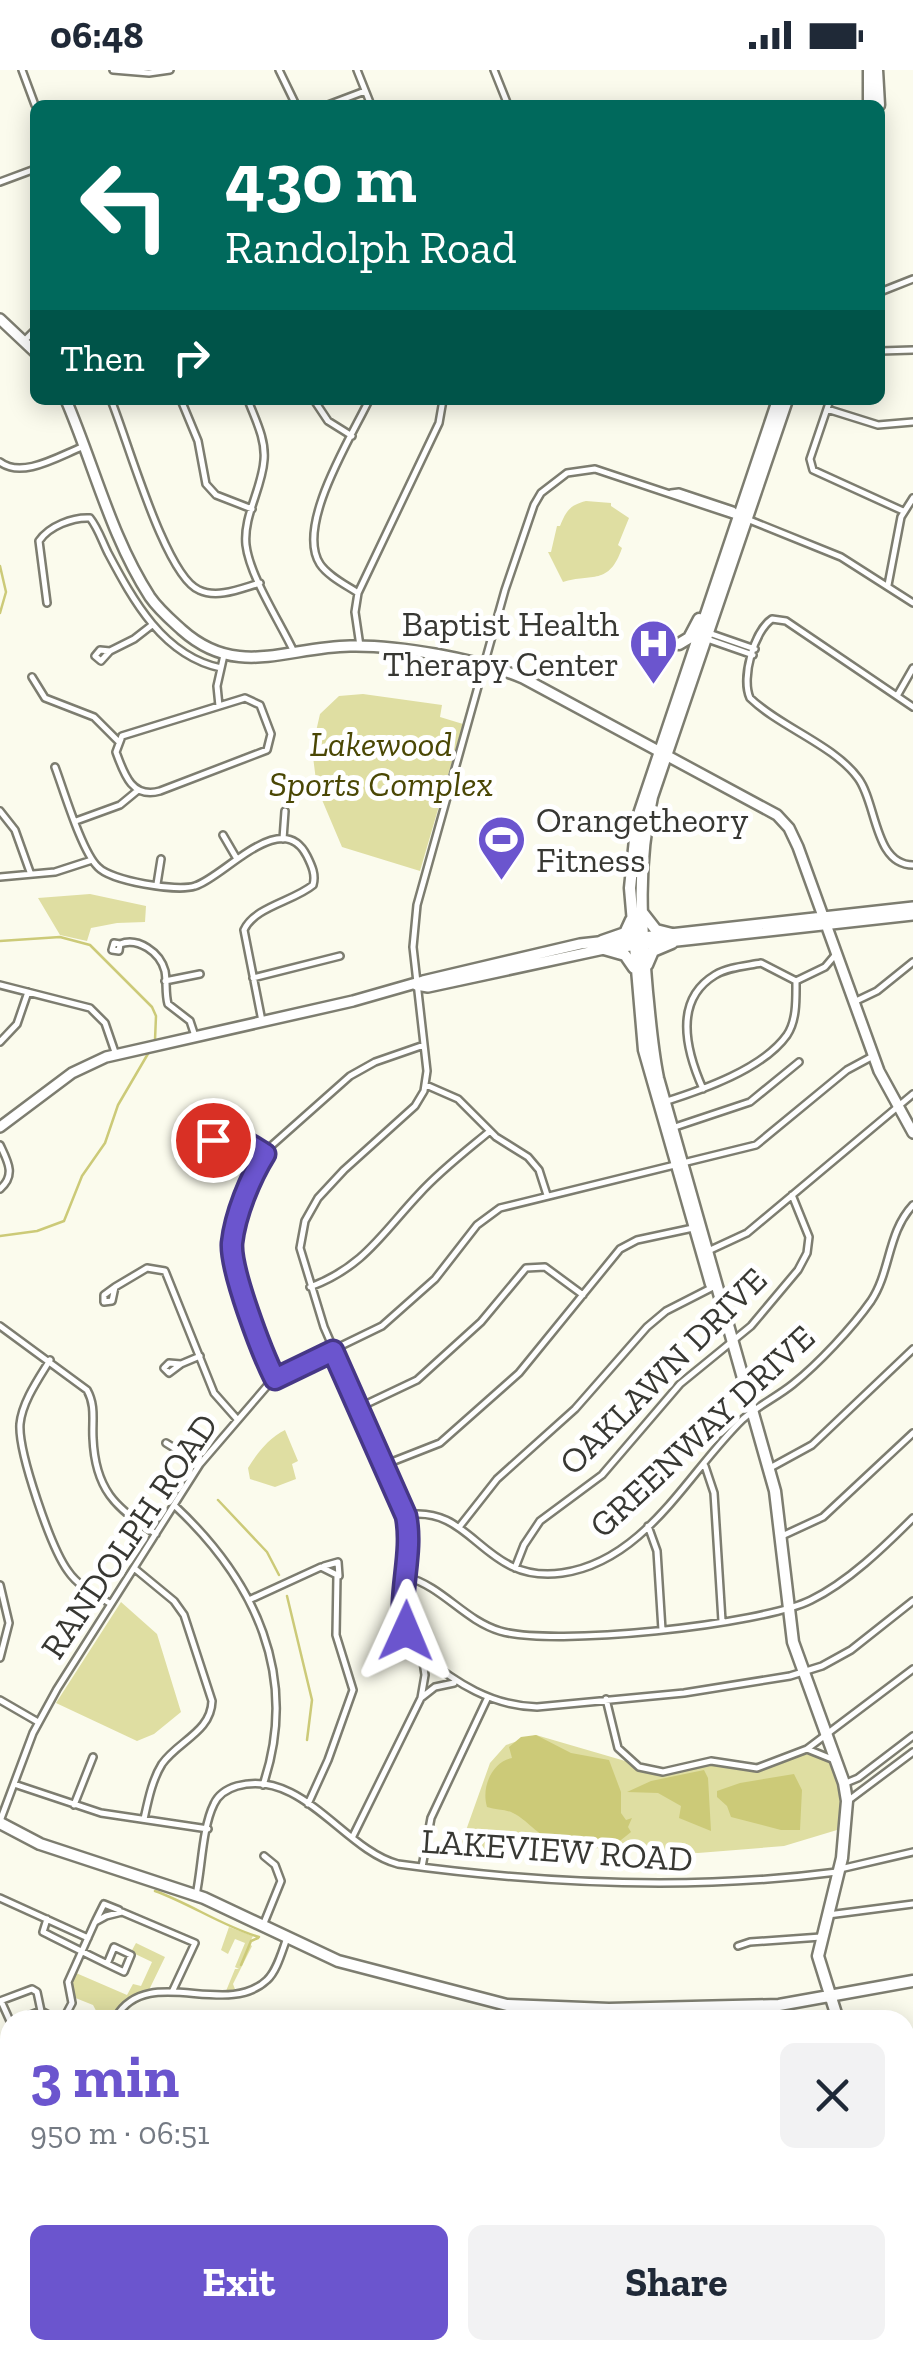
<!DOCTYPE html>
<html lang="en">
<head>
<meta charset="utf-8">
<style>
	:root { --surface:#fff; --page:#f2f2f3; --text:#1f2937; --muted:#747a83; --accent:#6b55ce }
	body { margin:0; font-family:"Zilla Slab",serif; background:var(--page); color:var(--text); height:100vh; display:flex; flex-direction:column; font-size:38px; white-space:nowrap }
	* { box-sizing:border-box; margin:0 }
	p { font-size:32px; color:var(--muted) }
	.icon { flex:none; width:55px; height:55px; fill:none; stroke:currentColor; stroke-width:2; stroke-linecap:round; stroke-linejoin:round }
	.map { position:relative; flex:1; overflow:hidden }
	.sheet { position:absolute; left:0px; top:1940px; width:915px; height:350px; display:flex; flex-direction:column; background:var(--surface); border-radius:30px 30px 0 0; box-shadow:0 5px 25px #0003 }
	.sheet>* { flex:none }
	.banner { position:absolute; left:30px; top:30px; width:855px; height:305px; border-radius:15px; box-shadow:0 5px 25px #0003; background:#00695c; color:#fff; overflow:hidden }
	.pin { position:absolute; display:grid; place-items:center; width:85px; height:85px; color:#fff; margin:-42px; border:5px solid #fff; border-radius:50%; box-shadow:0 2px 10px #0007 }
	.me { position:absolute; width:110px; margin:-55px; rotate:1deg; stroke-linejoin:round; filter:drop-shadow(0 0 8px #0008) }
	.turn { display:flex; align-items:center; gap:35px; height:210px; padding:0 30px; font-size:45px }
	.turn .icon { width:130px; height:130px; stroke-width:2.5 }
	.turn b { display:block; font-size:70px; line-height:85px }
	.then { display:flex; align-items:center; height:95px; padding:0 30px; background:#0003; gap:20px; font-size:38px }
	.round { display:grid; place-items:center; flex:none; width:105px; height:105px; border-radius:15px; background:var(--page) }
	.overview { display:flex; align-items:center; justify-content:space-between; height:170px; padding:0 30px }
	h1 { font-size:60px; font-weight:700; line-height:75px; color:var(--accent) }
	.action { display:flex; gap:20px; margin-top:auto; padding:20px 30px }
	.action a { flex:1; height:115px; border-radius:15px; background:var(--accent); color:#fff; font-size:40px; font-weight:700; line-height:115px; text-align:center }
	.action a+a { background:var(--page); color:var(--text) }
	.status { display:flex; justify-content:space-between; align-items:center; height:70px; padding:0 50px; background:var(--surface); direction:ltr }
	.status svg { height:28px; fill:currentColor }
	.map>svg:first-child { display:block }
	.green { fill:#dfdea2 }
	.water { fill:#ccca78 }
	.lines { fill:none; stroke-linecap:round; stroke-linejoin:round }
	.stream { stroke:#ccca78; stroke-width:2.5 }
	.street-casing { stroke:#7d7d70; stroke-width:10 }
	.secondary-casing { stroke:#7d7d70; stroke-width:14 }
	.primary-casing { stroke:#7d7d70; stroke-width:15 }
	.street { stroke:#fff; stroke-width:5 }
	.secondary { stroke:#fff; stroke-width:9 }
	.primary { stroke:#fff; stroke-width:10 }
	.route-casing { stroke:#463786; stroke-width:25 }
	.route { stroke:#6b55ce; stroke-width:18 }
	.labels { text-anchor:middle; stroke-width:10; stroke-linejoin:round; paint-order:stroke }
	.poi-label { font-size:35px; fill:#383833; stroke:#fff; text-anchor:end }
	.park-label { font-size:35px; font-style:italic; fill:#4a4704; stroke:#fff }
	.street-label { font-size:35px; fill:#383833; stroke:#fff }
</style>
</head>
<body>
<div class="status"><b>06:48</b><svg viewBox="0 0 49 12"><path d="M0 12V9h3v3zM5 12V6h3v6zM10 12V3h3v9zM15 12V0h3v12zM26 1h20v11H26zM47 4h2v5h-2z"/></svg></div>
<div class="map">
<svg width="913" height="2290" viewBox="0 0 913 2290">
	<rect width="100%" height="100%" fill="#fbfbed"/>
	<path class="green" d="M586,431l25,2v3l18,12 -11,27 4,3c-13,38 -30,25 -59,34l-15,-30h3l6,-26h3c6,-15 10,-21 26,-25z
		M363,624l79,11 -2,12 23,7 -43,147 -78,-24 -25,-59 -5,-39 8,-35 19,-18z
		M90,824l56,12 -1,16 -28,1 -26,5 -4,13 -27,-6 -22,-37z
		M285,1360l13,31 -6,3 4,15 -21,8 -25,-8 -2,-11c9,-15 21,-30 37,-38z
		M121,1532l36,32 24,78 -27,22 -17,7 -81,-38z
		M536,1665l96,28 19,11 60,-13 53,6 46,-17 27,10 10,41 -10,29 -53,16 -86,7 -83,-5 -156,2 31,-87 16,-18z
		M229,1857l24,9 -4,8 3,2 -19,38 3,8 -7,1 -3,-2 9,-22h4l-4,-2 10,-24 -10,-4 -7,15 -7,-4z
		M136,1873l29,14 -16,33 -26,13 -15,13 2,4h-9l-8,-15 -20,-8 -3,-12 6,-12 51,22 6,-11 8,2 11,-24 -21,-10z"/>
	<path class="water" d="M536,1665l35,18 38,7 12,32v21l5,7 6,-2 -4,9 3,5 -15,12 -8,-5 -11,5 -9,-4 -21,2 -3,-3c-25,3 -31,-16 -51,-26 -8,-4 -17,-3 -26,-6 -6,-20 5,-45 25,-49l-3,-11 12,-10z
		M704,1700l4,8 3,53 -32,-13 2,-12 -23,-13 -31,-1 24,-11z
		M794,1704l8,16 -2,40h-19l-50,-13 -4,-11 -10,-9v-6l23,-8z"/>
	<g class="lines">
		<path class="stream" d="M0,496l6,26 -6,21
			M0,871l60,-4 30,8 62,62 4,9 -1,24
			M0,1166l37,-5 27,-10 18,-45 23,-33 13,-38 31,-53
			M218,1430l49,52 12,23
			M287,1526l25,104 -5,40
			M155,1821c36,13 67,35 104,46
			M241,1895l10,-24 7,-3"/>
		<defs>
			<path id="street" d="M22,0l13,35
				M113,0l36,3 21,-3
				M279,0l17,35
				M357,0l14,35
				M494,0l14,35
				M328,35l37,-14
				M0,112l35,-13
				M880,222l33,-13
				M25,270l10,-10
				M880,281l33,-1
				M111,330c16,38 54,176 88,190 19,9 43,-2 61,-7
				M181,330l17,41 8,43 10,11 36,14
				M248,330c7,19 18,39 16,60 -2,29 -21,56 -18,85 4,32 34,77 48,107
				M314,330l14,21 24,15
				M830,330l-20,59 3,11 90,41
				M827,339l51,16 35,-3
				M0,392c22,17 59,-6 82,-15
				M671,423l8,-1 54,18 5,5
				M747,449l94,38 72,46
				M888,515l13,-68 12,-19
				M358,523c-12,-8 -30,-17 -38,-29 -25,-38 32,-128 49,-164
				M47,533l-8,-62c10,-15 34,-24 51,-23 8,10 12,23 18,35 25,47 55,103 113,115
				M706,562l49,17
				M707,569l46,16
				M360,576l-5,-34 3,-19 81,-170 4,-23
				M100,580l10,1 -9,10 -6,-5z
				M110,581l24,-12 18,-14
				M32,607l13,21 49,19 24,24
				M897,626l16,-28
				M245,628l15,7 11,29 -4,16 -107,41c-28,8 -36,-17 -44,-39l6,-16z
				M219,636l-2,-20 7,-31
				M913,637l-127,-86 -14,-2c-18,12 -31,59 -22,79 30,29 84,47 108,80 19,25 16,87 55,87
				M55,697c9,24 27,85 43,100 13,14 79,25 97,19 28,-8 87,-80 112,-30 5,10 9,19 6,29 -19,16 -59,22 -69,45l18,91
				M0,741l15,19 15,42
				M76,751l44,-16 17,-14
				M223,765l14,24
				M283,769l2,-28
				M0,807l55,-5 37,-12
				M157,814l4,-25
				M114,873l6,1 -1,7 -7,-1z
				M120,874c18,-7 40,8 45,27 2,11 0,22 3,33l22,17 5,15
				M253,908l87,-22
				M165,911l35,-7
				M0,915l90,23 15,15 11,32
				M854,932l23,-11 36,-29
				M0,972l17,-18 11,-32
				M426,1015l32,14 38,38 32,20 11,13 8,25
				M703,1019c-16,-36 -31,-88 12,-114 13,-8 31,-9 46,-12l35,18
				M664,1032c38,-12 99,-33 123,-67 10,-15 9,-36 9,-54l29,-14 11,-13
				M672,1058l78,-26 49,-40
				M205,1060l17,5 -20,9 -4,-8z
				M222,1065l18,5 25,14
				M0,1075c8,17 16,30 0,44
				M706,1182l41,-19 166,-139
				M115,1217l32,-19 18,3 49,122 23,26
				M115,1217l-3,14 -8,1v-7z
				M310,1217c54,-20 73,-55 110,-94 21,-23 46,-42 70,-62
				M0,1256l87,64c9,16 5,31 6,48 2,51 22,70 63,96
				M50,1290c-11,18 -28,42 -30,64 -2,28 31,124 48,147 10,15 28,24 43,33
				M169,1293l12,1 -12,9 -5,-5z
				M181,1294l19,-8
				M275,1309l-42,-125 1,-19 20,-60 16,-28 80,-71 25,-14 49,-17
				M358,1338l59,-28 64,-58 45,-54 19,-1 38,28
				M166,1373l34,21
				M384,1395l56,-22 79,-70 101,-124 17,-9 56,-12
				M705,1396l9,27 8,128
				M770,1398l42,-23 101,-96
				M175,1436c80,75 125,170 88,279
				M406,1445c68,-11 76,69 156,58 84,-12 126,-101 181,-154 16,-14 34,-22 50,-35 25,-20 59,-56 78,-83 20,-30 16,-68 42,-96
				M460,1456l37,-47 78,-70 72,-82 19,-16 47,-24
				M648,1456l9,25 5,79
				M782,1466l41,-19 90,-84
				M324,1496l14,-4 1,14
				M134,1498l40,33 10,14 28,86c-1,31 -34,40 -50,63 -10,16 -14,37 -18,55
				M515,1498l9,-23 16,-24 62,-46 78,-91 71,-58 47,-56 9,-17 2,-16 -17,-42
				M407,1507c36,10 57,43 93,54 52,16 261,-6 311,-31 37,-18 73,-53 102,-82
				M0,1515l9,38 -9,35
				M251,1529l70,-32 16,8 -1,60 17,55 -25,70 -20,44
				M422,1585c34,28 70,51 115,52l147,-14 106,-17 32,-10 29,-16 62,-49
				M421,1628l4,-23 -3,-20 -13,-18 -6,-16 7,-62 -4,-44 -82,-188 -24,-79 5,-27 13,-23 26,-28 71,-64 9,-15 3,-20 -14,-124 4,-42 88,-315 29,-85 7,-12 26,-20 28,-4 141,47
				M606,1629l12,49 21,19 24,5 48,-11 46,7 50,-19 106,-80
				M0,1630l38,22
				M807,1679l25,10
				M846,1713l12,-5 55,-42
				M14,1714l87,29 107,16
				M849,1730l64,-48
				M74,1735l19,-48
				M0,1751l33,-88 24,-44 143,-225 67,-78 12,-10 103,-50 53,-47 42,-54 23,-17 256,-63 91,-75 26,-14
				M353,1766l68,-138 14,-11 19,-4
				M422,1797l9,-49 57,-121
				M840,1799l73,-17
				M196,1825c6,-27 6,-67 18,-91 4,-9 13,-15 23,-18 65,-18 107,64 161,78 146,20 293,27 439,8
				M0,1828l88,40
				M828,1845l85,-11
				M47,1849l-4,13c26,13 53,27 81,40l7,-17 -17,-8 -7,17
				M96,1850l8,-16 15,6
				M264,1853l17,-42 -6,-16 -11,-9
				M738,1876l12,-4 71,-5
				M0,1931l32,-12 5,3 4,19 17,9
				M1,1931l9,20
				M116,1947c32,-54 110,2 151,-37 10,-9 15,-29 20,-42
				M17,1950l24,-9
				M63,1950l9,-17 -4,-21 27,-60 11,-6 16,-4 73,31 -22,47
				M0,2017l10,-3
				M905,2051l8,-3
				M0,2137l10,5
				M905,2189l8,-3
				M0,2226l10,-3
				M347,2280l7,10
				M596,2280l27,5 43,-5
				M458,2290l2,-10
				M534,2290l4,-10
				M793,2290l1,-10"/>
			<path id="secondary" d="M0,249l35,33
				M66,330c28,65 45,137 84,197 9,13 21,23 32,33 55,49 104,17 168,16 49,-1 127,13 173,32l254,137 12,13 9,19 81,224 34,62
				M416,915l12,2 176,-38 309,-34
				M0,1057l72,-54 34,-16 247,-56 70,-20 157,-37 333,-37"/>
			<path id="primary" d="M869,0v35
				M877,0l2,35
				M787,330l-135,397c-15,68 -11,126 -5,195 3,29 5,57 11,86l117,413 18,151 51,141 3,18 -5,57 -24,98 20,64
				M679,574l10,-6 10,-19
				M642,842l14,18 16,4
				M602,871l23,-8 6,-13
				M604,879l21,6 9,13
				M647,895l6,-14 19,-8
				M711,1214l-67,-234 -14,-162 7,-68 141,-420
				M0,1753l40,21 164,54 134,63 169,44 102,4 170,-4 134,-24
				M905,2125l8,21
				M905,2145l8,21"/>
		</defs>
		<use href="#street" class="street-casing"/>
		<use href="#secondary" class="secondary-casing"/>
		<use href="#primary" class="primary-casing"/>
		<use href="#street" class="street"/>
		<use href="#secondary" class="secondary"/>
		<use href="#primary" class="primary"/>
	</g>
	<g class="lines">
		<defs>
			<path id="route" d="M213,1070c19,-9 36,4 52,14 -15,24 -30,61 -33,89 -2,27 30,110 43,136l58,-28 73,165c8,39 -10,83 0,115"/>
		</defs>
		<use href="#route" class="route-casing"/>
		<use href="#route" class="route"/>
	</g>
	<defs>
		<symbol id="hospital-pin" viewBox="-11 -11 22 30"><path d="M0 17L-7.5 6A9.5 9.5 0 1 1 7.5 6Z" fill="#6b55ce" stroke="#fff"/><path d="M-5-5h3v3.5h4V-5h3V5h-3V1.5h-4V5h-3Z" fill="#fff"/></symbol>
		<symbol id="stadium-pin" viewBox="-11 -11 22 30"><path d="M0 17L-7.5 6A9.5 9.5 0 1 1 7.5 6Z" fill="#6b55ce" stroke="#fff"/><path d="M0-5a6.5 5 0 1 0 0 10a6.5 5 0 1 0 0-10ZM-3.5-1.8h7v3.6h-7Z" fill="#fff"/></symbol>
	</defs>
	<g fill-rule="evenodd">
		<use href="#hospital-pin" x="626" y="546" width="55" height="75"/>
		<use href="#stadium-pin" x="474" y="742" width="55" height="75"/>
	</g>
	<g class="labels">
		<g class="poi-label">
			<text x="619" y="566">Baptist Health<tspan x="619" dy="40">Therapy Center</tspan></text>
			<text x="536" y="762" text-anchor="start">Orangetheory<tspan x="536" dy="40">Fitness</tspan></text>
		</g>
		<g class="park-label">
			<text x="381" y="686">Lakewood<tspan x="381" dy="40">Sports Complex</tspan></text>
		</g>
		<g class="street-label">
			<text transform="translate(663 1301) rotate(-45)" y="12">OAKLAWN DRIVE</text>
			<text transform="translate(702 1361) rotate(-43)" y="12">GREENWAY DRIVE</text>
			<text transform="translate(129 1466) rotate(-56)" y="12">RANDOLPH ROAD</text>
			<text transform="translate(557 1780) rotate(4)" y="12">LAKEVIEW ROAD</text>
		</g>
	</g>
</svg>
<div class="pin" style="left:213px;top:1070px;background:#d93025"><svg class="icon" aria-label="arrive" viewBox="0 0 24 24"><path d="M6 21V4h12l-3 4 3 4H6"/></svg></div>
<svg class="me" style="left:406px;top:1561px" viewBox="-20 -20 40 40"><path d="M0-17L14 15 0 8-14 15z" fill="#6b55ce" stroke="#fff" stroke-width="4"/></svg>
<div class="banner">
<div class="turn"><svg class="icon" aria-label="left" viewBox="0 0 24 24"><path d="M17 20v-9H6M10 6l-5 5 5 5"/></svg><div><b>430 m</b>Randolph Road</div></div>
<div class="then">Then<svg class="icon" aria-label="right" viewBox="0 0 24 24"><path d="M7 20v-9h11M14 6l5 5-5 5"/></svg></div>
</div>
<section class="sheet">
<div class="overview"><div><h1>3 min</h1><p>950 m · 06:51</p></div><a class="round"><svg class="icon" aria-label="close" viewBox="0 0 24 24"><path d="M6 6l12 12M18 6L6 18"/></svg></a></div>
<div class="action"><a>Exit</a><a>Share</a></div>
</section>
</div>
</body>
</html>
